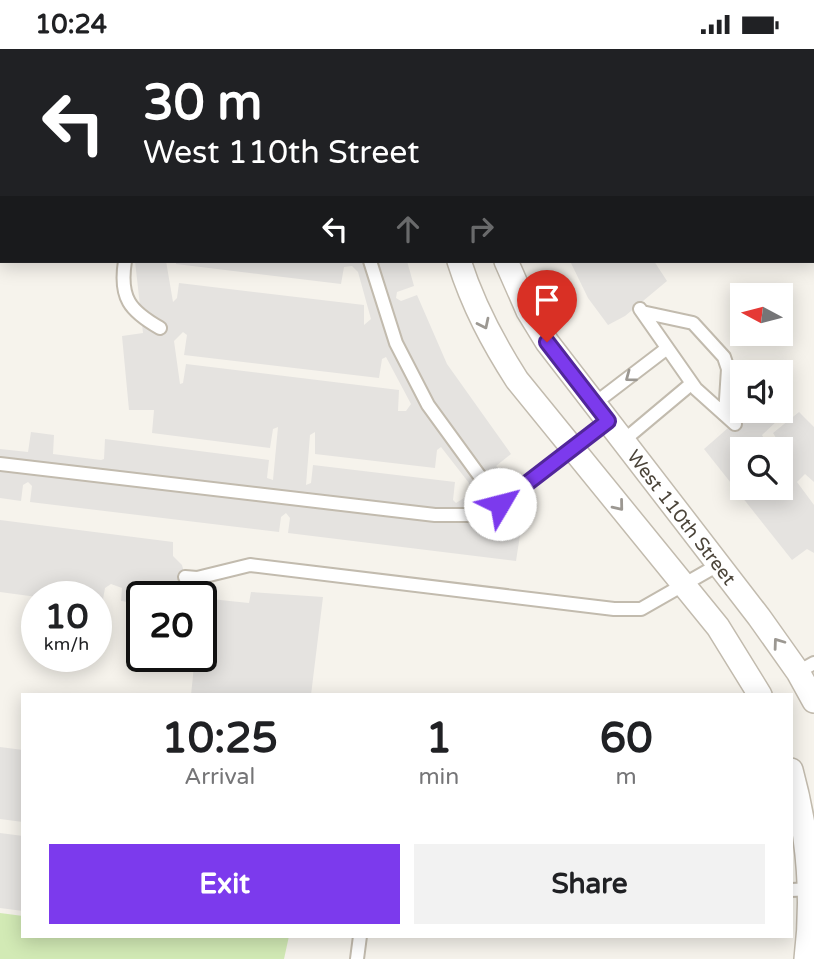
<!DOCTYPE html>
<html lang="en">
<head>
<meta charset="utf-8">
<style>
	:root { --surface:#fff; --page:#f2f2f2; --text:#202124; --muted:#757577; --accent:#7c3aed }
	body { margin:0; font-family:"Varela Round",sans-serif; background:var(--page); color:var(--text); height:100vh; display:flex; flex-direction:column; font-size:26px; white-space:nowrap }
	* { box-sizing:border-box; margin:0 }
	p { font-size:23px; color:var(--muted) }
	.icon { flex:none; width:38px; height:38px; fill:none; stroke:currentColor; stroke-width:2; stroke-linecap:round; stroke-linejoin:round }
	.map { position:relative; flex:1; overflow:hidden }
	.side { position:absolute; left:21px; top:644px; width:772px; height:245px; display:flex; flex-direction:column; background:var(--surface); border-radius:0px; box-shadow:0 4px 18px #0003 }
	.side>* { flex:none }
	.top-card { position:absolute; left:0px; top:0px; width:816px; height:214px; box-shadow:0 4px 18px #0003; background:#202124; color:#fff; overflow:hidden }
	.needle { width:46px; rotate:277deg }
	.tools { position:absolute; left:730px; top:234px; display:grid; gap:14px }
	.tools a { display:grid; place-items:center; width:63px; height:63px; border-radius:0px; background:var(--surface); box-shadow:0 4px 18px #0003; font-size:35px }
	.speed { position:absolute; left:21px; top:532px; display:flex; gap:14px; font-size:35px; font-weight:700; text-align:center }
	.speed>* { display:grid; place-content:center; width:91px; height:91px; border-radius:50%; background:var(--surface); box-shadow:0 4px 18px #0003; line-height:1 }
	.speed small { font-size:18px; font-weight:400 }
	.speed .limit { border:4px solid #111; border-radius:10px; background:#fff; color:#111 }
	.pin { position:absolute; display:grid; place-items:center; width:60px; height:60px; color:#fff; margin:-72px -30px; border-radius:50% 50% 50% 0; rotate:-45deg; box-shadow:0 0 7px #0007 }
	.pin .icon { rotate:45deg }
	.me { position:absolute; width:77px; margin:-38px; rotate:53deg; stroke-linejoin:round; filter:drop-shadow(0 0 5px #0008) }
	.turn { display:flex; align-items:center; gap:24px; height:147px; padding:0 28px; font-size:32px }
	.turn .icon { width:91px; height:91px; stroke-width:2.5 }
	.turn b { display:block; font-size:49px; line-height:60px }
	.lanes { display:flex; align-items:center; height:66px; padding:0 28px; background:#0003; justify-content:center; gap:35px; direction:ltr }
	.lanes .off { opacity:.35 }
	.eta { display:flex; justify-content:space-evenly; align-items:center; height:119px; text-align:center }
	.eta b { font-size:42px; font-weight:700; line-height:49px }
	.action { display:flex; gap:14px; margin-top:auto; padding:14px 28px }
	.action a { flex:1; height:80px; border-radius:0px; background:var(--accent); color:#fff; font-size:28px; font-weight:700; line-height:80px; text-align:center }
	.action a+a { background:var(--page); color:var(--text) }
	.status { display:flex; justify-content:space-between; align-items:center; height:49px; padding:0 35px; background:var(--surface); direction:ltr }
	.status svg { height:19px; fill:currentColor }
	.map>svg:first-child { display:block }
	.green { fill:#d2eab5 }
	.parking { fill:#e5e3e0; fill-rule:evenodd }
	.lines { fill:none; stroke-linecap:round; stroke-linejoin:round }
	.lane-casing { stroke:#c2bbae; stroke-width:16 }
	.street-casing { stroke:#c2bbae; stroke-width:26 }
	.lane { stroke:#fff; stroke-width:12 }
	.street { stroke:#fff; stroke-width:23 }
	.oneway { stroke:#9c9892 }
	.route-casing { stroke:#51269a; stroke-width:18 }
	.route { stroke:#7c3aed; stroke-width:12 }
	.labels { text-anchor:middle; stroke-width:5; stroke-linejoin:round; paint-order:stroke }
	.street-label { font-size:19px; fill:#4b4439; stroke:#fff }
</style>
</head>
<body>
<div class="status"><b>10:24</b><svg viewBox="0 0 49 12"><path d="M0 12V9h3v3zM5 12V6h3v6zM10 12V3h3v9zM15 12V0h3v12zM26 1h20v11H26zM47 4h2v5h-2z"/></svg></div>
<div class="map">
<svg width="814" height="910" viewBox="0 0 814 910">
	<rect width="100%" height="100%" fill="#f6f3ec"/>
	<path class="green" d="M0,864l23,3v20h266l-5,23h-284z"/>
	<path class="parking" d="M135,212h31l7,41 4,-4 2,-15 185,22v20l7,-6 -13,-47 -6,-6 -8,1 -3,17 -165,-20v-3h231l7,25 -17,6 -1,6 5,3 16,-6 30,69 64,90 -15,12 11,10 16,40 -7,45 -228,-28 2,-15 -4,-5 -5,4 -2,15 -249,-30 2,-16 -4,-4 -5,3 -2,16 -21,-3v-49l28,3 3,-20 23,3 -1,19 48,6 3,-1 1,-20 164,21 -2,18 6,2 5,-53 -5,2 -3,19 -118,-15 2,-23h-25l-7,-74 21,-3zM183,283l4,3 -3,20 195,23 3,-19 4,-2 25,47 -5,7h-8l1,-21 -213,-26 -3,19 -3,1 -6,-43zM315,383v22l120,14 2,-18 4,-3 28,36v12l-13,8 -3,-3 2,-18 -142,-17 -2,18 -5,2 4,-50z
		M570,212h84l13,20 -42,35 -17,9 -20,-27z
		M755,362h14l8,10 -15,14 8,15h-28v38h38l3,-39 -10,-16 26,-21 15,15v55l-9,-8 -8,8 17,23v48l-7,-4 -15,11 -88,-111 40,-35z
		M0,471l173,22v14l9,9 8,30 -48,2v7l-21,-3 1,-13 -11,-4 -6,4 -3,17 -6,-1v-7h-59l-37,-5z
		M251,543l72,5 -12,98h-120l4,-39h6v-58l48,5z
		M0,698l23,3v72l-23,-3z
		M0,784l23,3v75l-23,-3z"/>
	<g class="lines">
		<defs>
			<path id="lane" d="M737,0l1,2
				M0,78h2
				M125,212c-6,37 5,50 35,67
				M370,212l26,82 32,62 72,99
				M640,260l56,80 39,35
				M642,263l51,11 31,34 4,12 -3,46
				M594,355l72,-55
				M623,392l68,-57
				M0,415l435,51h39l19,-5 115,-89
				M185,528l12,1 53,-13 364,44h27l77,-44
				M798,623l16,-9
				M791,841l23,-1
				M357,910l3,-23"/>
			<g id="street">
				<path d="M459,2v-2"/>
				<path d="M507,2l1,-2"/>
				<path d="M459,212c14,44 33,80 58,119l201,247 42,68"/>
				<path id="s1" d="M506,212l22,50 19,31 212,275 39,55 16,29"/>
				<path d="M791,721c17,62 23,125 15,189"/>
			</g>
		</defs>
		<use href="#lane" class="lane-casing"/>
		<use href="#street" class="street-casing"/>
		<use href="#lane" class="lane"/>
		<use href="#street" class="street"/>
	</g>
	<defs><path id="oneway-chevron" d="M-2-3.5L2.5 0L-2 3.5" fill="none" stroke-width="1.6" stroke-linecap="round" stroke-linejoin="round" transform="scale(1.75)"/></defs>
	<g class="oneway">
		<use href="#oneway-chevron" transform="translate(484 275) rotate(64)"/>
		<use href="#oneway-chevron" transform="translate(630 328) rotate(143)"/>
		<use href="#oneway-chevron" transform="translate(619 457) rotate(51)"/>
		<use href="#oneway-chevron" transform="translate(778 594) rotate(-126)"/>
	</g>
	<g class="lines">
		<defs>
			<path id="route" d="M500,455l108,-83 -61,-79"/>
		</defs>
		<use href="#route" class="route-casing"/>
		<use href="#route" class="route"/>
	</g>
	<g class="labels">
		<g class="street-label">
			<text dy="7" stroke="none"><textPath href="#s1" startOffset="312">West 110th Street</textPath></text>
		</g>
	</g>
</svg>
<div class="tools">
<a><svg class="needle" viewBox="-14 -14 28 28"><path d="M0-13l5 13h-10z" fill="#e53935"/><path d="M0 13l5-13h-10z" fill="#757577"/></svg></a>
<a><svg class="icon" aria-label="sound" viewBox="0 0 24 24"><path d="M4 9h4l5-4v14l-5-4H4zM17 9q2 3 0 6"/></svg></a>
<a><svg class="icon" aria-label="search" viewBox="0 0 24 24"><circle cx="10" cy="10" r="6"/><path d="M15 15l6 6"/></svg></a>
</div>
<div class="speed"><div>10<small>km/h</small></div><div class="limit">20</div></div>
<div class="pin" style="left:547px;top:293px;background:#d93025"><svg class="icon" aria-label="arrive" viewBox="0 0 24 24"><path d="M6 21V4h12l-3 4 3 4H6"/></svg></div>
<svg class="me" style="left:500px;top:455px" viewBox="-20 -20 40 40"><circle r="19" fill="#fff"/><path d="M0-13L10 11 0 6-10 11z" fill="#7c3aed"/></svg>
<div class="top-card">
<div class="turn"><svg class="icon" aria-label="left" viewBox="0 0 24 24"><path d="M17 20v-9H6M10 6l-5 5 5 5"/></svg><div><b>30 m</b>West 110th Street</div></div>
<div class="lanes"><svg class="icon" aria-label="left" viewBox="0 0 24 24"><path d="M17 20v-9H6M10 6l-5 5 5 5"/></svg><svg class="icon off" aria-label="ahead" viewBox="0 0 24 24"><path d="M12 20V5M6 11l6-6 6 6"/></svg><svg class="icon off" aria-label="right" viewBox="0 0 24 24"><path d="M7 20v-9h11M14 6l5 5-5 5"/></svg></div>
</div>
<section class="side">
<div class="eta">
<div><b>10:25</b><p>Arrival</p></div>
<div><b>1</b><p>min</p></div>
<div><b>60</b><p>m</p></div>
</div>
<div class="action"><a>Exit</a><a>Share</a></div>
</section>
</div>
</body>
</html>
